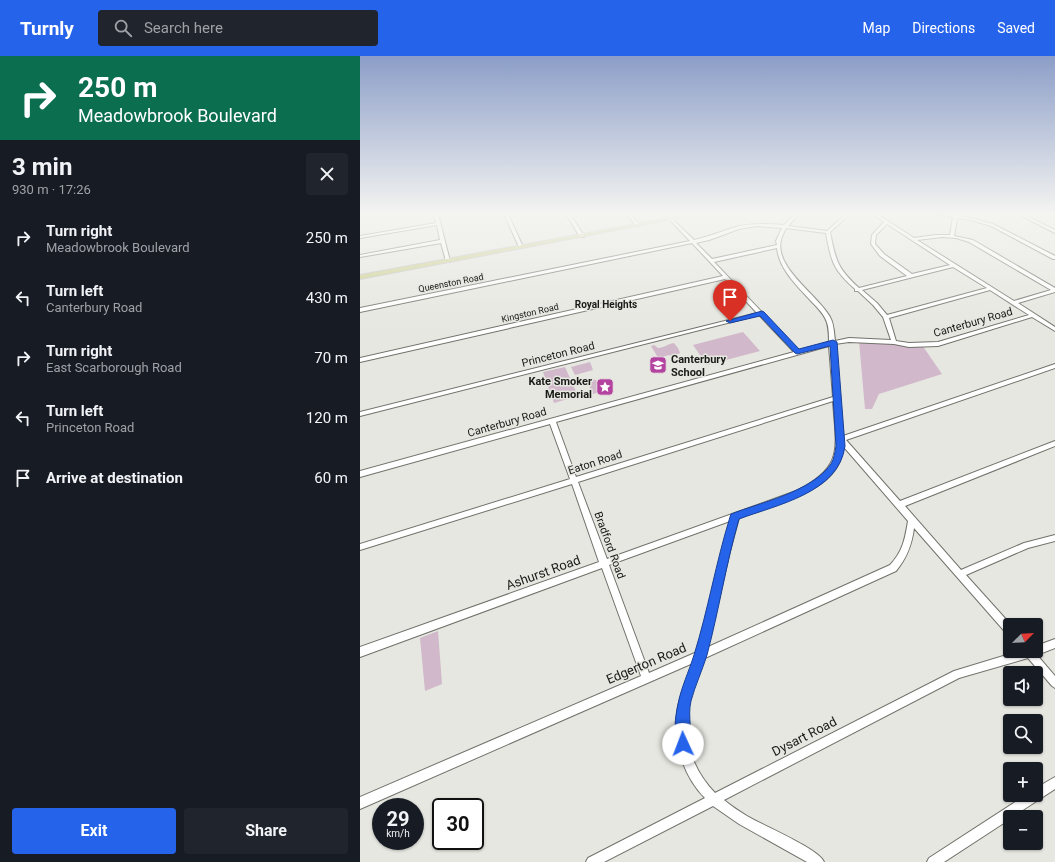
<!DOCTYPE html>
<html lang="en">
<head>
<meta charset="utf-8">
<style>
	:root { --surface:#171b24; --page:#20242c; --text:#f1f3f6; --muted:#9ea1a6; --accent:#2563eb }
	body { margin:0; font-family:Roboto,sans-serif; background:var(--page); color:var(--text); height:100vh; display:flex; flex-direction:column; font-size:15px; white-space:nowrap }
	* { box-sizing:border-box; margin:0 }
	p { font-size:13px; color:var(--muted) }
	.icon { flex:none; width:22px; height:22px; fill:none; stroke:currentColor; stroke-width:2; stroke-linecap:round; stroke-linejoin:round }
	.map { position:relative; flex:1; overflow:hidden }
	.panel { display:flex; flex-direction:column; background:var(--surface); width:360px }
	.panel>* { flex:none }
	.banner { background:#0b6e4f; color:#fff; overflow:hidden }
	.needle { width:26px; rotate:66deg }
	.fabs { position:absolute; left:643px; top:562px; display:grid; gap:8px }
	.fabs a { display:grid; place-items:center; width:40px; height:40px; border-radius:4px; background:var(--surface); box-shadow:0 1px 3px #0004; font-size:20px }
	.speed { position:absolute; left:12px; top:742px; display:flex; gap:8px; font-size:20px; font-weight:700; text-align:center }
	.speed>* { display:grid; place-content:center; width:52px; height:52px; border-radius:50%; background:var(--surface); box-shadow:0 1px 3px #0004; line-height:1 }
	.speed small { font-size:10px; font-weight:400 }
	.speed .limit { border:2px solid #111; border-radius:6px; background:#fff; color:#111 }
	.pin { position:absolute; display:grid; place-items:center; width:34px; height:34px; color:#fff; margin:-41px -17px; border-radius:50% 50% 50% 0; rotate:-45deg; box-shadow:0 0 4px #0007 }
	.pin .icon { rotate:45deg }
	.me { position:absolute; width:44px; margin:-22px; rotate:358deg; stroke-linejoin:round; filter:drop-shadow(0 0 3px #0008) }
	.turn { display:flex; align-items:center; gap:14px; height:84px; padding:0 12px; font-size:18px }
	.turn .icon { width:52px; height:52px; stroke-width:2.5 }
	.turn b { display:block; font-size:28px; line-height:34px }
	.round { display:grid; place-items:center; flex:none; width:42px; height:42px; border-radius:4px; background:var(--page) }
	.head { display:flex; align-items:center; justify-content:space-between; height:68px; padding:0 12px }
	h1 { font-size:24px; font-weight:700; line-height:30px }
	.cta { display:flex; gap:8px; margin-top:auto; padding:8px 12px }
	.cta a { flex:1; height:46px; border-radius:4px; background:var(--accent); color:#fff; font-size:16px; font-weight:700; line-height:46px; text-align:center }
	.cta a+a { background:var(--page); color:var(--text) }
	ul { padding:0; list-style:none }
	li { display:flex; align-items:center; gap:12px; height:60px; padding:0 12px }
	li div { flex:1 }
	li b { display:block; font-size:15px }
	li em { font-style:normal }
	header { display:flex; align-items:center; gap:24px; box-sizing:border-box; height:56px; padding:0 20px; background:var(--accent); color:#fff }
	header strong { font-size:19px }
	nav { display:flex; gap:22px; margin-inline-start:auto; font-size:14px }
	.search { width:280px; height:36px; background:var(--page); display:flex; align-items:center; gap:10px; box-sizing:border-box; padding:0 14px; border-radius:4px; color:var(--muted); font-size:15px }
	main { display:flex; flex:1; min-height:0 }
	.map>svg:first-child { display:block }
	.green { fill:#d1b8cb }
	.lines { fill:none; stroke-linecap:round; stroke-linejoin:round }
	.minor-casing { stroke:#71726b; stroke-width:2 }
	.major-casing { stroke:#c3c4c3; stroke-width:2 }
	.minor { fill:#fff; fill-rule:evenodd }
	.major { fill:#cbd08d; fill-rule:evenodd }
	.route { fill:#2563eb; stroke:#184099 }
	.labels { text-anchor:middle; stroke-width:3; stroke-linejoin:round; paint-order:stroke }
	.far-street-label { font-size:9px; fill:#1a1b18; stroke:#e6e7e0 }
	.far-neighbourhood-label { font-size:10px; font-weight:bold; fill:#1a1b18; stroke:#e6e7e0 }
	.street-label { font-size:11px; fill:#1a1b18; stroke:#e6e7e0 }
	.poi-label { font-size:11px; font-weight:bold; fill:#1a1b18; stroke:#e6e7e0; text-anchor:start }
	.near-street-label { font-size:13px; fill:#1a1b18; stroke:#e6e7e0 }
</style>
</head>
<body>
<header>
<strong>Turnly</strong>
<div class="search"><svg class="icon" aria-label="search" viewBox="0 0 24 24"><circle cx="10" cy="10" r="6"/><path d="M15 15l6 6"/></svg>Search here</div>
<nav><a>Map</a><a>Directions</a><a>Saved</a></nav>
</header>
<main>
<section class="panel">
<div class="banner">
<div class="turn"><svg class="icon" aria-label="right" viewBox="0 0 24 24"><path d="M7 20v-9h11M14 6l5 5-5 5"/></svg><div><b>250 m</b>Meadowbrook Boulevard</div></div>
</div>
<div class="head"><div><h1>3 min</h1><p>930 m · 17:26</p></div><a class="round"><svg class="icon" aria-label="close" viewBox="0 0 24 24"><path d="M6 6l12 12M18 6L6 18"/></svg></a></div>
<ul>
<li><svg class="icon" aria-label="right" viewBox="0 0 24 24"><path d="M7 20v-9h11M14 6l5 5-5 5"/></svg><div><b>Turn right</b><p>Meadowbrook Boulevard</p></div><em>250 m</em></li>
<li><svg class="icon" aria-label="left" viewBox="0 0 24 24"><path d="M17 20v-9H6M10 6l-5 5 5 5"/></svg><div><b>Turn left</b><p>Canterbury Road</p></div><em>430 m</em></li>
<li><svg class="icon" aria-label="right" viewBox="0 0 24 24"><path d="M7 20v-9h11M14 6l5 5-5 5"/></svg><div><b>Turn right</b><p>East Scarborough Road</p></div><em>70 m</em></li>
<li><svg class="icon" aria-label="left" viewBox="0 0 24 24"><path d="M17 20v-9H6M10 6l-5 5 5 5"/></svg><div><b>Turn left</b><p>Princeton Road</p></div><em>120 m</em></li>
<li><svg class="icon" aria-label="arrive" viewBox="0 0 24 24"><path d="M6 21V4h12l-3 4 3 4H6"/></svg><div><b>Arrive at destination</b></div><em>60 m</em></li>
</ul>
<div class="cta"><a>Exit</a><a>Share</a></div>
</section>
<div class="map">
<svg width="695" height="806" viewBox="0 0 695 806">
	<rect width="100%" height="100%" fill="#e6e7e0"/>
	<path class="green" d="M383,276l17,19 -53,14 -14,-20z
		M499,285l63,4 20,29 -63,20 -7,15h-7z
		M314,287l4,5 2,5c-5,3 -11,1 -17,4l1,3 -4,1 -9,-15 3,-1 4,3c6,0 9,-4 16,-5z
		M230,306l3,8 -18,5 -4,-8z
		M205,311l13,29 -24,7 -11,-31z
		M232,323l4,1 2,5 6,1 2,4 -13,4 -6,-14z
		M78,575l4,53 -17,7 -5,-53z"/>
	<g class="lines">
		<defs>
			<path id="minor" d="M0,158h8l-8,2z
				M74,158h4l12,47v1l-4,-1 -5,-18 -81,14v-2l80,-15 -3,-15 -77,13v-2l76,-13z
				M144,158h4l15,33v1l-4,-1z
				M206,158h4l14,22v1h-4z
				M266,158h4l9,10v2h-2z
				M435,158h4l-11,12 39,5 19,-17h4l-20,18c6,29 7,36 29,56l48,-12 -27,-20 -9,-12 1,-9 12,-13 -12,-8h5l37,24 22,-3h14l3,-18 -15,-3 16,1v-1h4v2l13,2 22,6 62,32v3h-2l-62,-33 -20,-6 -14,-2 -3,18 19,4 82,48v4l-37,11 37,24v4l-23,-14 -94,29 -29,1 -15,-3 -45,-2 -14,2 8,92 212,-72v4l-209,72 54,61 155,-60v5l-150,60 56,64 63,-27 31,-8v6l-27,7 -62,27 45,50 -1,10 -3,-1 -93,-106c-2,16 -7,30 -18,43l-191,87c-5,14 -11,27 -15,41 -9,35 0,68 25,94l239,-122 66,-20h16v-5l19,-7v9l-18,7 18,21v12l-3,-2 -24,-28 -69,20 -235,122c7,6 15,11 23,16 15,9 72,33 77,46h-17l-68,-38 -26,-18 -109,56h-18l2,-4 117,-60c-23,-23 -33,-59 -27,-91 3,-15 10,-30 15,-44l-333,146v-12l281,-121 -39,-108 -242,89v-10l239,-85 -27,-78 -212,66v-6l210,-65 -20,-55 -190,53v-6l434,-119 -35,-37 -399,101v-4l397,-99 -32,-34 -365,83v-4l363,-82 -31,-33 -332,69v-4l330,-67 -20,-21 -1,-1 2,-1 23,22c14,-3 28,-9 42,-13 16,-4 32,-3 48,-2zM527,168l63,41 -38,9 -28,-20 -9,-10 1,-9zM396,170l26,2 -6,13 1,4 -65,14 -16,-16 13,-3 30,-11zM426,172l40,5c5,28 7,37 29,56v2h3l15,14 10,12 8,23 -42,-2 -14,3c-1,-8 -1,-17 -5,-24 -12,-22 -56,-49 -49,-77 1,-4 3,-8 5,-12zM582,181l14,1 13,4 82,48 -37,11 -97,-61zM417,192c2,21 20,38 34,53 5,5 11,11 14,17 4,7 4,16 4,24l-30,9 -85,-89zM593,211l34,21 -100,27 -10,-12 -15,-13zM630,234l39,25 -91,27 -29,1 -13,-2 -7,-23zM469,290l4,51 -257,80 -20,-55zM473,345c3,47 12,66 -37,90l-189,68 -29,-77zM483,390l65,75c-3,18 -5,30 -18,44l-182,82 22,-96 9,-33c13,-5 26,-10 40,-15 27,-9 63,-23 64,-57zM370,465l-33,131 -48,21 -40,-108z
				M658,158h5l32,16v3z
				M695,721v12l-43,28h-2v2l-66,43h-17l2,-4 97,-63h10v-7z"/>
			<path id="major" d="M331,158h9l-340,65v-4z"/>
		</defs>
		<use href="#minor" class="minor-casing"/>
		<use href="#major" class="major-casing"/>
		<use href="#minor" class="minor"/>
		<use href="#major" class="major"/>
	</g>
	<linearGradient id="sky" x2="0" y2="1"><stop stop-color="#8c9ec8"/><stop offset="0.58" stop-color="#f4f4f1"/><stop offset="1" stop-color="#f4f4f1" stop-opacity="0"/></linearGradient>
	<rect width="695" height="271" fill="url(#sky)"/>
	<path class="route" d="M402,255l2,1 35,37 34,-9 4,2 8,104c-6,47 -69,59 -106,73 -13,45 -20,91 -32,136 -5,16 -12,31 -16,46 -4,16 3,34 -3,48l-5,2 -5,-2c-5,-12 -3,-32 0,-45 3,-16 11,-33 16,-49 14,-45 22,-93 36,-138l1,-3c31,-12 80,-22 100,-50 3,-5 4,-12 5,-18l-6,-100 -33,8 -2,-1 -35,-37 -30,7 -4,-2z"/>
	<defs>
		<symbol id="school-square" viewBox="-11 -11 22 22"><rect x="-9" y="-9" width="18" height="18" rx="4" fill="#b443a0" stroke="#e6e7e0"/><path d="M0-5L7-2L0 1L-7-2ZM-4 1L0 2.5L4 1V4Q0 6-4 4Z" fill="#fff"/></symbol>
		<symbol id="sight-square" viewBox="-11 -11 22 22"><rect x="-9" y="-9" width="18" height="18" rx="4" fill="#b443a0" stroke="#e6e7e0"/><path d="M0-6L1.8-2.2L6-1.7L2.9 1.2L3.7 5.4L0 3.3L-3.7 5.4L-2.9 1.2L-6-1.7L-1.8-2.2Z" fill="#fff"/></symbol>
	</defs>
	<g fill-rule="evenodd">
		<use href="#school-square" x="288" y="299" width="20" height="20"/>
		<use href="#sight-square" x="235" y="321" width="20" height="20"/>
	</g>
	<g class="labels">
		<g class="far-street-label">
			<text transform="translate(91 227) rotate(-11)" y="3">Queenston Road</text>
			<text transform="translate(170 257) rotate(-13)" y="3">Kingston Road</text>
		</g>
		<g class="far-neighbourhood-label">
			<text x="246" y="252">Royal Heights</text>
		</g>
		<g class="street-label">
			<text transform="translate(613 266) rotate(-16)" y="4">Canterbury Road</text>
			<text transform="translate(198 298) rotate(-14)" y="4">Princeton Road</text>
			<text transform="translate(147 366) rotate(-16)" y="4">Canterbury Road</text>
			<text transform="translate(235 406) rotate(-18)" y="4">Eaton Road</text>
			<text transform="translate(250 489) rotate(70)" y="4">Bradford Road</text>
		</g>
		<g class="poi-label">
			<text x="311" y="307">Canterbury<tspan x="311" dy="13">School</tspan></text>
			<text x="232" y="329" text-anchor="end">Kate Smoker<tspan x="232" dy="13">Memorial</tspan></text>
		</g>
		<g class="near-street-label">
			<text transform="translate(183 516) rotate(-20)" y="5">Ashurst Road</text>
			<text transform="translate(286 607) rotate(-23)" y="5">Edgerton Road</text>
			<text transform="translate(444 680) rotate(-27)" y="5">Dysart Road</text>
		</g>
	</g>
</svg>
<div class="fabs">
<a><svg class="needle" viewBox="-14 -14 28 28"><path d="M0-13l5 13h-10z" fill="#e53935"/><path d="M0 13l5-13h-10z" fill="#9ea1a6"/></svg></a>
<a><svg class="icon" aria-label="sound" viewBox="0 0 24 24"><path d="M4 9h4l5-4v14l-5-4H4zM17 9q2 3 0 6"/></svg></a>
<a><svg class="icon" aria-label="search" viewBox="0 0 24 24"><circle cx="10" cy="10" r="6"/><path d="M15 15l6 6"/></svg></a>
<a>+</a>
<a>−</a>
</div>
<div class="speed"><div>29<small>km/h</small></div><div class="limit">30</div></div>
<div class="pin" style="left:370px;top:265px;background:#d93025"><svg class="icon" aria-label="arrive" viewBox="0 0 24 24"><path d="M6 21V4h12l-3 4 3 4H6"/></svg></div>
<svg class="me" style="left:323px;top:688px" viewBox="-20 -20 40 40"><circle r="19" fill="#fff"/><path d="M0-13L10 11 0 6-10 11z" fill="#2563eb"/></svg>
</div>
</main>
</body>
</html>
